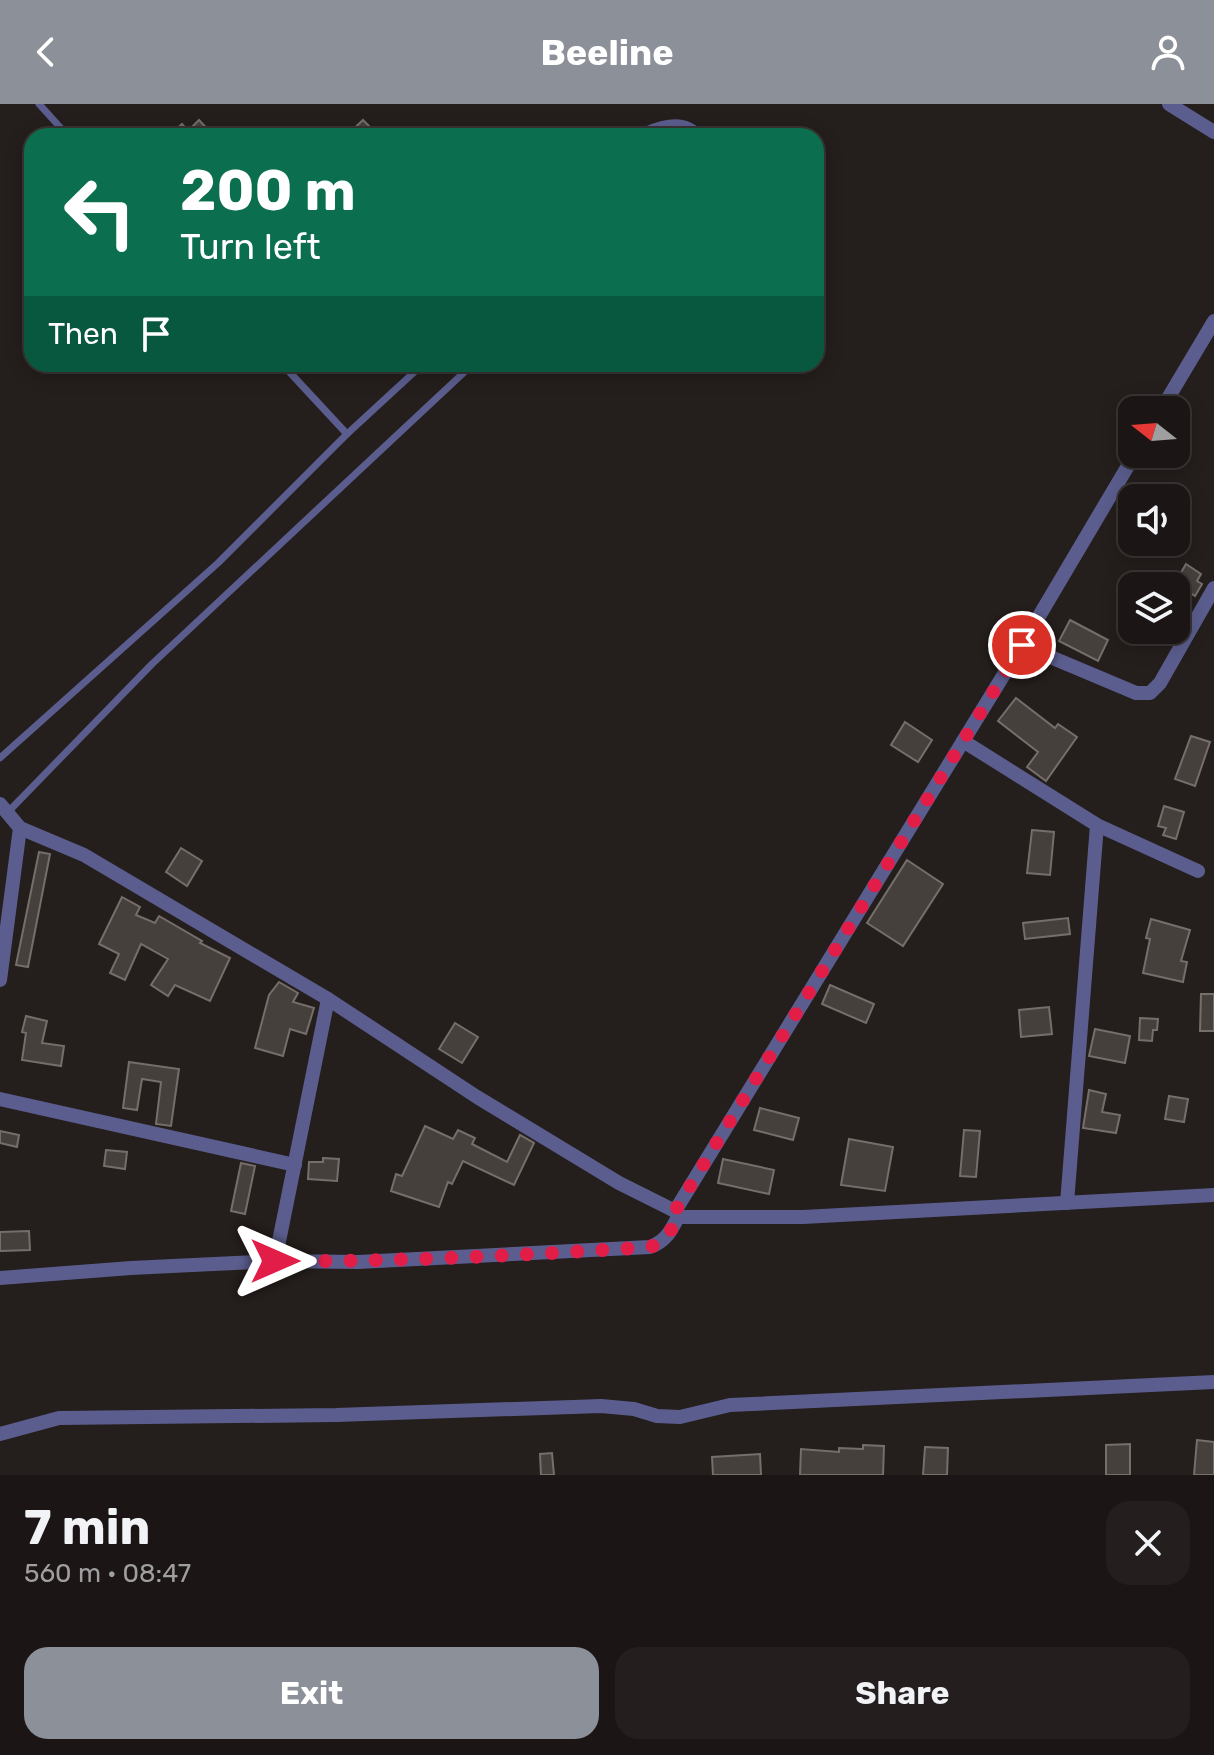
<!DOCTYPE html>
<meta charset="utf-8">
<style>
:root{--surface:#1b1615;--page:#241f1e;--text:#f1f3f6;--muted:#a09fa0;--line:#393534;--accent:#8c9099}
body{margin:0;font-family:Rubik,sans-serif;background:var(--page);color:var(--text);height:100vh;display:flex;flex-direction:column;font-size:30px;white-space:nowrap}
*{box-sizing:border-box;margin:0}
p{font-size:26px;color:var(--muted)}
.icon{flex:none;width:44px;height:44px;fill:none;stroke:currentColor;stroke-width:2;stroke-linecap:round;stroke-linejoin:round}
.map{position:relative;height:1371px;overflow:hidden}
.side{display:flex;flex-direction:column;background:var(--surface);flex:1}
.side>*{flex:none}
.hud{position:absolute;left:24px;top:24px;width:800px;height:244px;border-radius:24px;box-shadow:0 4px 20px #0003,0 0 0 2px var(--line);background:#0b6e4f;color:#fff;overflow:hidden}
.needle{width:52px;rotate:287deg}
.tools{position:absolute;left:1118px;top:292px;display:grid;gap:16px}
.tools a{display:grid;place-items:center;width:72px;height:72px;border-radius:16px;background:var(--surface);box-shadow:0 4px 20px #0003,0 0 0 2px var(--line);font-size:40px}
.pin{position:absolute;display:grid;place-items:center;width:68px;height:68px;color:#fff;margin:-34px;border:4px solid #fff;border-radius:50%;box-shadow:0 2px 8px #0007}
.me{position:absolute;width:88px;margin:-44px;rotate:90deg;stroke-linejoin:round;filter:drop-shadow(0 0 6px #0008)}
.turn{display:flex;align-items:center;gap:28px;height:168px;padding:0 24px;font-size:36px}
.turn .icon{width:104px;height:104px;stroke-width:2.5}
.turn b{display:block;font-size:56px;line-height:68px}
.then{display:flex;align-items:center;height:76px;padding:0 24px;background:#0003;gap:16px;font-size:30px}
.round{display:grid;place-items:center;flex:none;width:84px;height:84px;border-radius:24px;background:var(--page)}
.head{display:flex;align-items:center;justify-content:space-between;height:136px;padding:0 24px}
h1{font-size:48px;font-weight:700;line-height:60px}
.action{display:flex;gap:16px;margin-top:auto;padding:16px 24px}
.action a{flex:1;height:92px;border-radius:24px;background:var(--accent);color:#fff;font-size:32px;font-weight:700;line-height:92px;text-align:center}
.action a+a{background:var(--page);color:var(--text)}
header{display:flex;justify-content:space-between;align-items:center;height:104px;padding:0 24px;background:var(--accent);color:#fff;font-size:36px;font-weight:700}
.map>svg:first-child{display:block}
</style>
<header><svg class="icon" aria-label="back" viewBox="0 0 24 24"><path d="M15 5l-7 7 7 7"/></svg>Beeline<svg class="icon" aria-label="person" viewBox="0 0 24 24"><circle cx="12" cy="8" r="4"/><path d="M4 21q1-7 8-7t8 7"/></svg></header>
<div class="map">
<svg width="1214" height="1371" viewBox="0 0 1214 1371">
<rect width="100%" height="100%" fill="#241e1c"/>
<g fill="#46403d" stroke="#756e6b" stroke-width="2">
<path d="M199,16L214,32H169L182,20L188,27Z"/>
<path d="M363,16L379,32H346Z"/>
<path d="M1186,460L1201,470L1197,477L1202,480L1195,492L1175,479Z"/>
<path d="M1070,516L1108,536L1098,557L1059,537Z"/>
<path d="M1016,594L1055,624L1058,620L1077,633L1046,677L1027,663L1038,648L998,617Z"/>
<path d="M905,618L932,636L918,658L891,641Z"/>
<path d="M1191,632L1210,638L1195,682L1175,675Z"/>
<path d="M1164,702L1184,708L1176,735L1163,731L1166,724L1158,722Z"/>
<path d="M1032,726L1054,728L1050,771L1027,769Z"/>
<path d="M181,744L202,757L187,782L166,768Z"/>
<path d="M39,748L50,750L28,863L16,861Z"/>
<path d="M907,756L943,780L903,842L867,819Z"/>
<path d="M122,793L140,803L136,811L155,819L159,812L202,837L200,839L230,854L210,897L175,881L168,892L151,881L168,855L141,840L125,876L110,869L119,850L99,840Z"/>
<path d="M1068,814L1070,830L1025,835L1023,819Z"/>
<path d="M1151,815L1190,826L1181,857L1187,858L1183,878L1143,869L1150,835L1146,834Z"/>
<path d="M279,878L298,889L293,898L314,904L306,930L290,925L283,952L255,944L269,891Z"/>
<path d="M830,881L874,900L866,919L822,900Z"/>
<path d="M1201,890H1214V927H1200Z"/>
<path d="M1049,903L1052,930L1021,933L1019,906Z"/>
<path d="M26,912L47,917L42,939L64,942L61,962L22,956L26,929L22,928Z"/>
<path d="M1140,914L1158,915L1157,926H1153L1152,937L1139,936Z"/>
<path d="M455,919L478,933L462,959L439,945Z"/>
<path d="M1095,925L1130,932L1125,959L1089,952Z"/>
<path d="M129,958L179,965L171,1022L156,1020L161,978L142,975L137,1006L123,1004Z"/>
<path d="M1089,986L1106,990L1102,1008L1120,1011L1116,1029L1083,1024Z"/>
<path d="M1169,992L1188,995L1184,1018L1165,1015Z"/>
<path d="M760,1004L799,1014L793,1036L754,1026Z"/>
<path d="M425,1022L453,1035L458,1026L475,1034L472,1040L507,1058L520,1031L534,1039L514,1081L463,1057L452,1080L448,1078L439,1103L391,1087L396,1070L402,1072Z"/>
<path d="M964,1026L980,1027L976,1073L960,1072Z"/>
<path d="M0,1027L19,1031L17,1043L0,1039Z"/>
<path d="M849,1035L893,1043L885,1087L841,1081Z"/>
<path d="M106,1046L127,1048L125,1065L104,1062Z"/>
<path d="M323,1054L339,1055L337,1077L308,1075L309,1058H323Z"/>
<path d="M723,1055L774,1066L769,1090L718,1079Z"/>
<path d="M241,1059L255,1062L245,1110L231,1107Z"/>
<path d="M29,1127L30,1146L0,1147V1128Z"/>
<path d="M1197,1336L1214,1338V1371H1194Z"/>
<path d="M1130,1340V1371H1106V1341Z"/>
<path d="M863,1341L884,1342L883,1371H800L801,1345L839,1348V1344L863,1345Z"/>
<path d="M925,1343L948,1344L947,1371H923Z"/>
<path d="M552,1349L554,1371H541L540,1350Z"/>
<path d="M760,1350L761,1371H713L712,1353Z"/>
</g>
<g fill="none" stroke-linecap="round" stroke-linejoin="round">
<g stroke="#5b5d8e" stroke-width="7">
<path d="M39,0L68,32"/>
<path d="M634,32C654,21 685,9 701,32"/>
<path d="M282,260L347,330"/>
<path d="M0,654L218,459L347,330L423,260"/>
<path d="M8,708L152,560L473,260"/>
</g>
<g stroke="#5b5d8e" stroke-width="14">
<path d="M1169,0L1214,28"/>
<path d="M1161,306L1214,217"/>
<path d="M1022,541L1136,589H1150L1160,579L1214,484"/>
<path d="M963,637L1097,721L1198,767"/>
<path d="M0,700L20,724L0,876"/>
<path d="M0,995L295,1061"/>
<path d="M1067,1099L1097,721"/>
<path d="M675,1107L1022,541L1135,350"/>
<path d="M678,1113H803L1214,1091"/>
<path d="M275,1157L328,895"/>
<path d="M0,1174L131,1164L275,1157L358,1158L650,1143C666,1137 671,1127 678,1113L675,1107L619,1079L477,993L328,895L84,751L20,724"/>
<path d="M0,1330L59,1314L336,1311L601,1302L634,1305L657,1312L680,1313L730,1301L1214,1278"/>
</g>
</g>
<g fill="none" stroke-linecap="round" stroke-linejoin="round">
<path stroke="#e11d48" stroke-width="14" stroke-dasharray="0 25.2" d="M275,1157C400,1158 525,1151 650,1143C666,1137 671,1127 678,1113L675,1107L1022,541"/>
</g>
</svg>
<div class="tools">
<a><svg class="needle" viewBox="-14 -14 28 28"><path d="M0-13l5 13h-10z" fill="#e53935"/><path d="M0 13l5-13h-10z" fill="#a09fa0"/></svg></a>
<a><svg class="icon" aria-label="sound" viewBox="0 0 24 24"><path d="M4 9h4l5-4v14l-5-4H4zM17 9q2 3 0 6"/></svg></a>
<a><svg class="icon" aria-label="layers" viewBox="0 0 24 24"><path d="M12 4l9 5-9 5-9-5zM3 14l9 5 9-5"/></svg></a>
</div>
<div class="pin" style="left:1022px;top:541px;background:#d93025"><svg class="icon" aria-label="arrive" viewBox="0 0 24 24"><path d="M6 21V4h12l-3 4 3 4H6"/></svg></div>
<svg class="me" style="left:275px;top:1157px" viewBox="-20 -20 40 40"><path d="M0-17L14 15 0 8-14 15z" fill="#e11d48" stroke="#fff" stroke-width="4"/></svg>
<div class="hud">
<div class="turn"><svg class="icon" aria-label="left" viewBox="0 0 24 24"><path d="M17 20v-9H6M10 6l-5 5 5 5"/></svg><div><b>200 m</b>Turn left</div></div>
<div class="then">Then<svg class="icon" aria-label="arrive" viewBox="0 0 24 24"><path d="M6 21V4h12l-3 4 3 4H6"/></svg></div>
</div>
</div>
<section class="side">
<div class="head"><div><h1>7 min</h1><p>560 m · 08:47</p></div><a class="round"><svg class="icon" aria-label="close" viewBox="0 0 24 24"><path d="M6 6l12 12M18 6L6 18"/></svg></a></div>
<div class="action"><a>Exit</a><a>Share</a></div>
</section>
